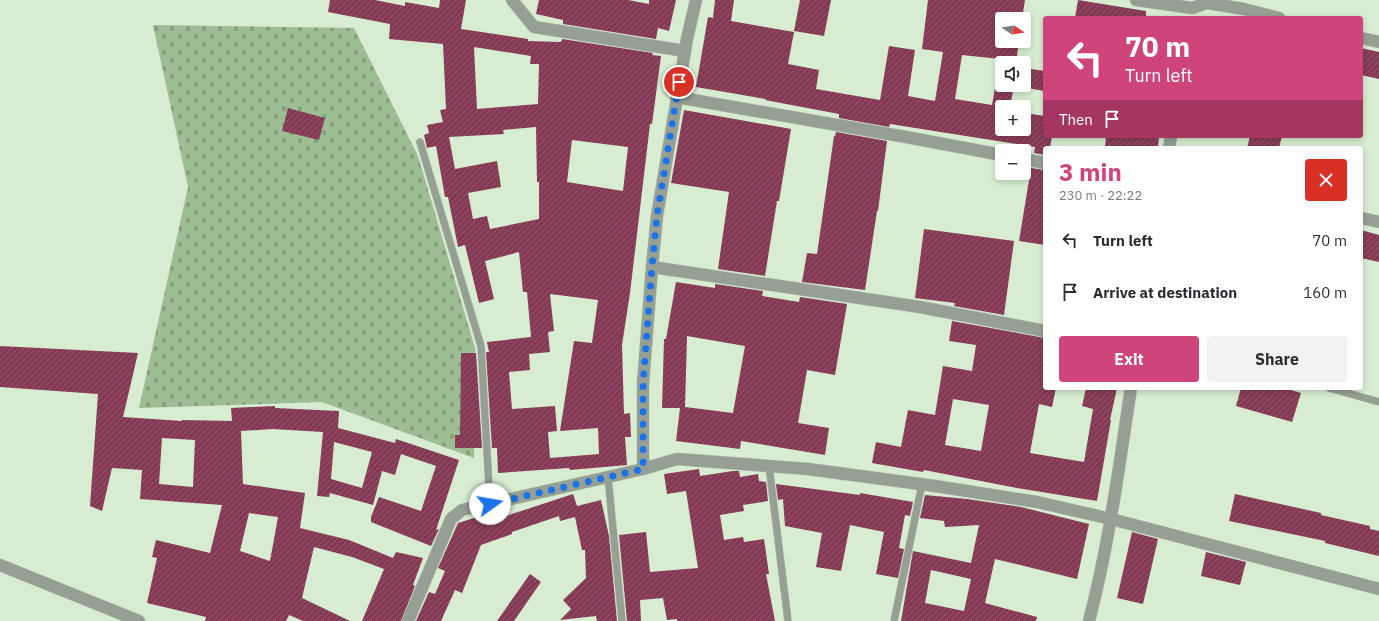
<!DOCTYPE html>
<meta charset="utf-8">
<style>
:root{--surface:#fff;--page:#f2f2f3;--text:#2b2b33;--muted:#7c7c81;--accent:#cf447a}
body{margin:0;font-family:"IBM Plex Sans",sans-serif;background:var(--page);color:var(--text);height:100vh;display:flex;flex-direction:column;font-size:15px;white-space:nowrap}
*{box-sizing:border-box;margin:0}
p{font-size:13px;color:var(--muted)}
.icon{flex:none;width:22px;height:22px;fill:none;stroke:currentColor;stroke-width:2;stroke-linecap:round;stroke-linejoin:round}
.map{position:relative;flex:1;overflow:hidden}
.drawer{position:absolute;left:1043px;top:146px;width:320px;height:244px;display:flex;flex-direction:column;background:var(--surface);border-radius:4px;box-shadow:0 2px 6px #0003}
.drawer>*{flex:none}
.top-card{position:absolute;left:1043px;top:16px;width:320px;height:122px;border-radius:4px;box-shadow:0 2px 6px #0003;background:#cf447a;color:#fff;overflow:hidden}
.needle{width:26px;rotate:102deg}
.tools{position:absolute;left:995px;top:12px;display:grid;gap:8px}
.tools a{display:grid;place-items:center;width:36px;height:36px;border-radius:4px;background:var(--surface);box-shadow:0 2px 6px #0003;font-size:20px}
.pin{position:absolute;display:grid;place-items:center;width:34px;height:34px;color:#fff;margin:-17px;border:2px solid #fff;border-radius:50%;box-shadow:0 1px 4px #0007}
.me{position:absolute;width:44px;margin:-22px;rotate:77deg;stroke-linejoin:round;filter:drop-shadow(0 0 3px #0008)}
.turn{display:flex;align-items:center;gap:14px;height:84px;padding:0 16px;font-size:18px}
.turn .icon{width:52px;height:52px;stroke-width:2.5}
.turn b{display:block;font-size:28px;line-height:34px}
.then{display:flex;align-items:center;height:38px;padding:0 16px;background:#0003;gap:8px;font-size:15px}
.round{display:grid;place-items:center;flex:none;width:42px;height:42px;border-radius:4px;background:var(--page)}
.headline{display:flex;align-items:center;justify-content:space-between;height:68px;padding:0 16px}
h1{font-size:24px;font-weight:800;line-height:30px;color:var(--accent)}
.cta{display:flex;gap:8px;margin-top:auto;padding:8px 16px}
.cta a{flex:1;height:46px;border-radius:4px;background:var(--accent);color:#fff;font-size:16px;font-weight:800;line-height:46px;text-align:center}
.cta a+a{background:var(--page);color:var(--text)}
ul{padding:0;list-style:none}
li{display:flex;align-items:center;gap:12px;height:52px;padding:0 16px}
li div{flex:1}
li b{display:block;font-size:15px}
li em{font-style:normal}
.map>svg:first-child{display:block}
</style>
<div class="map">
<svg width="1379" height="621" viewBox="0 0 1379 621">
<defs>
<pattern id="cemetery-stones" width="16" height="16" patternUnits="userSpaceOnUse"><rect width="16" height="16" fill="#9dbd94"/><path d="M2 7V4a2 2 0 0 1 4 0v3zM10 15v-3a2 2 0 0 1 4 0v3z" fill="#86a17e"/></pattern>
<pattern id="building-hatch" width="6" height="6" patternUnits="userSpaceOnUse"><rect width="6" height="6" fill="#863954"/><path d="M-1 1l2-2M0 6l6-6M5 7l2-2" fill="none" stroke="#92596c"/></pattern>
</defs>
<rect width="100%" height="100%" fill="#d7ecd1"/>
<path fill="url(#cemetery-stones)" d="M153,25L354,28L418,156L475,348L474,458L322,402L139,408L188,187Z"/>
<g fill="url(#building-hatch)" fill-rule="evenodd">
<path d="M330,0H375L405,6V2L439,8L440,0H466L461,29L528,39V41L561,42L562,39L653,53L652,55L661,56L652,124H650L630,293L622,345L624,414L630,413L631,437H625L627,465L570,470L569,468L498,473L497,448H492L486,352H489L487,342L531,337L527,292H523L519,252L485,261L494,299L479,303L465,245L458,247L448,197H445L436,146L427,148L424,135L429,133L427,125L443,122L440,110L446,109L443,44L389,39L390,24L328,12ZM474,47L531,56L530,64H539L538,104L477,109ZM536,127L537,182H539V219L490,229L487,216L473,219L468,193L501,187L497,161L455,169L449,137L504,134L503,130ZM572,140L628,147L623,191L567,182ZM550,294L598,300L592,343L574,341L560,431L598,428L599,454L550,458L548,432L557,431L555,406L512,409L509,372L530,370L529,354L550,352L548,332L554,331Z"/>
<path d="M539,0H628L649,4V0H676L669,31L658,28L656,39L563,24V20L536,14Z"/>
<path d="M715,0H734L731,21L794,32L788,64L819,70L816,89L880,100L889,46L915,50L908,96L935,101L943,52L922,49L928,0H1025L1022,19H1002V41H1019L1016,63H1002V85H1024V68L1045,71V91L1014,86L1010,107H1002V129H1024V113L1045,116V136H1052L1050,148H1045V155L1034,153L1035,147L890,124L889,127L839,118V114L765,100L766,99L696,87L708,17L713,18ZM962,55L1000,59L992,105L955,99Z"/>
<path d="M800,0H831L824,36L794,31Z"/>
<path d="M1078,0L1146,11V18H1075Z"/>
<path d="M1361,48L1379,52V79L1361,75Z"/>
<path d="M288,108L325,118L319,140L282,131Z"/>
<path d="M684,110L791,129L779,201H777L765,276L718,269L729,192L671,183Z"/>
<path d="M836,132L887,141L878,211H877L865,290L802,282L807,253L817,254L834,136H835Z"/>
<path d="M1106,136H1159L1158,148H1105Z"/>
<path d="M1250,136H1282L1279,148H1247Z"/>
<path d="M1031,168L1045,170V245L1019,241Z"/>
<path d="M924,229L1014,241L1004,315L954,306L955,303L915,298Z"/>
<path d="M1361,230L1379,235V262L1361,258Z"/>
<path d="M676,282L715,288V284L763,291L762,296L799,302L800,297L847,304L835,375L807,370L798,423L829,428L825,455L741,441L740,449L676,441L680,408H662L664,339H666ZM687,336L745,346L733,413L685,407Z"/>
<path d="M952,321L1045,338V388H1056L1052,407L1039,404L1030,453L1084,462L1093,409L1082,406L1086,388H1117L1110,420H1111L1097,501L1017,488L924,470L923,472L872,463L876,442L901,447L908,410L935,415L943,366L972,371L976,345L949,341ZM953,399L989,405L981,451L945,445Z"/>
<path d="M0,346L138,353L123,417L182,421V420L232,421L231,408L275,406V408L339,411L338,428L395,443L396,439L459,460L436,530L439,529L431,546L371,522V517L379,497L421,511L436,466L401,454L395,475L382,471L373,505L330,493L329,497L317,496L323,432L272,429L241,431L243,484L305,493L300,528L349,540L393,558L396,552L423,558L413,585L415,586L401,621H362L384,569L352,557L314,547L302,598L350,621H303L289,615L286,621H205L206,617L147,603L157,558L152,557L156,540L210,553L222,505L140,499L142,470L112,468L102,511L90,506L98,394L0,387ZM162,438L195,440L193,487L159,484ZM334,442L372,452L362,488L331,479ZM249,513L278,517L270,561L240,551Z"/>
<path d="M461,353H476L482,448H455V435H460Z"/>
<path d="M1241,388H1284L1301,393L1292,422L1236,406Z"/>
<path d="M699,469L700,476L733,471H739L740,477L758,474L759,481L766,482L768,501L743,505L744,511L720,515L724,540L743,537L744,542L764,539L769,574H766L775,621H677V619L667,620L663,598L640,600L641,621H627L619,535L646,532L650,572L698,568L686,491L667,494L664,474Z"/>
<path d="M776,484L860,495V493L913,502L910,516L905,515L899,548L904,549L898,578L876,574L884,532L850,525L841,571L816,567L822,533L785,526L783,499L778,500Z"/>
<path d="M573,494L577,506L601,500L609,536L617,621H597L596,616L560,620L571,609L563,600L586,578L585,550H582L575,517L560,521L559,516L512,532V534L481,545L462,593L455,590L441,621H416L429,592L435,594L445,571L438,568L458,523L503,509L506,516Z"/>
<path d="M1235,494L1321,513V515L1370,526V529L1379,531V556L1325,543V541L1229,521Z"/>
<path d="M925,495L967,499L1021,507L1089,524L1077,579L995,559L985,603L1037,617L1036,621H901L913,551L971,563L979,525L945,527L944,521L920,518ZM931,570L971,579L964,611L925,603Z"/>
<path d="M1132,532L1158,539L1143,604L1117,598Z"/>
<path d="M1206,552L1246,562L1240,585L1201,576Z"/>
<path d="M530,574L541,582L514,621H497Z"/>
</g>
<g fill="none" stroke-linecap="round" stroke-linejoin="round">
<g stroke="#b6c9b1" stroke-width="8">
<g id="lane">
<path d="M420,142L481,346L490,504"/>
<path d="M1329,388L1379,402"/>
<path d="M769,466L788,621"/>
<path d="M608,477L622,621"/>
<path d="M894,621L922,484"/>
</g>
</g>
<g stroke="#b6c9b1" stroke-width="13">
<g id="street">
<path d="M512,0L534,27L685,51"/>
<path d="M1136,0L1192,8L1207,3L1244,9L1279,18"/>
<path d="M1361,38L1379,42"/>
<path d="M676,97L906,137L1002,155"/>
<path d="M1169,148L1171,136"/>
<path d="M1024,159L1045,163"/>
<path d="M1361,218L1379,222"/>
<path d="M652,267L920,307L1045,331"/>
<path d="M643,469V384L652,267L657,216L687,39L696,0"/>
<path d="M0,565L139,621"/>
<path d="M408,621L451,519L462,510L643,469L677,459L808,469L935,486L1037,502L1111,519L1379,589"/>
<path d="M1089,621C1109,545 1119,466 1131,388"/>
</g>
</g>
<use href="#lane" stroke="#969f93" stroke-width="7"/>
<use href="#street" stroke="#969f93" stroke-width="12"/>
</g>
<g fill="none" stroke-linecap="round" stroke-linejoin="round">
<path stroke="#1a73e8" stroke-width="7" stroke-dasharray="0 12.6" d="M490,504L643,469V384L652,266L657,216L679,82"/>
</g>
</svg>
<div class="tools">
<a><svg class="needle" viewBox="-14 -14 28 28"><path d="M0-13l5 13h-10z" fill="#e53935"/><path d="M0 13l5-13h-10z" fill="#7c7c81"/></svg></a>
<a><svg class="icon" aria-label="sound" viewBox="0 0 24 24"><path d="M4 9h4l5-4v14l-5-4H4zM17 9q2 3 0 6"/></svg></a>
<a>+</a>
<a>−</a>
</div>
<div class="pin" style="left:679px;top:82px;background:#d93025"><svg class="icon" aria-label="arrive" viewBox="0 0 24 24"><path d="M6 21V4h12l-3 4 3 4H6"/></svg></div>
<svg class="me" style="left:490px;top:504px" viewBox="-20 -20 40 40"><circle r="19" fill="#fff"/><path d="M0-13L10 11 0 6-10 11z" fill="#1a73e8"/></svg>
<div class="top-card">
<div class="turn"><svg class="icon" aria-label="left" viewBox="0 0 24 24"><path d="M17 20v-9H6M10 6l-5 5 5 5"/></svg><div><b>70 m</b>Turn left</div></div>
<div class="then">Then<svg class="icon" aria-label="arrive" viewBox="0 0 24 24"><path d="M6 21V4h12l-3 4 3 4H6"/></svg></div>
</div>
<section class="drawer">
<div class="headline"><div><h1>3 min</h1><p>230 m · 22:22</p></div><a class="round" style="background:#d93025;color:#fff"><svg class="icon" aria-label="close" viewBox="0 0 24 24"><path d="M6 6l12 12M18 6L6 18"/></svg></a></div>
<ul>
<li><svg class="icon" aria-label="left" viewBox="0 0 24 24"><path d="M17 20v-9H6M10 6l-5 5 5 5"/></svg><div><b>Turn left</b></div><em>70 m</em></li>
<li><svg class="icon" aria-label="arrive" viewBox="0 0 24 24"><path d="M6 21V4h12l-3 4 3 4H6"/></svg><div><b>Arrive at destination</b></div><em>160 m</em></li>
</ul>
<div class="cta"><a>Exit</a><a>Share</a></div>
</section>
</div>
